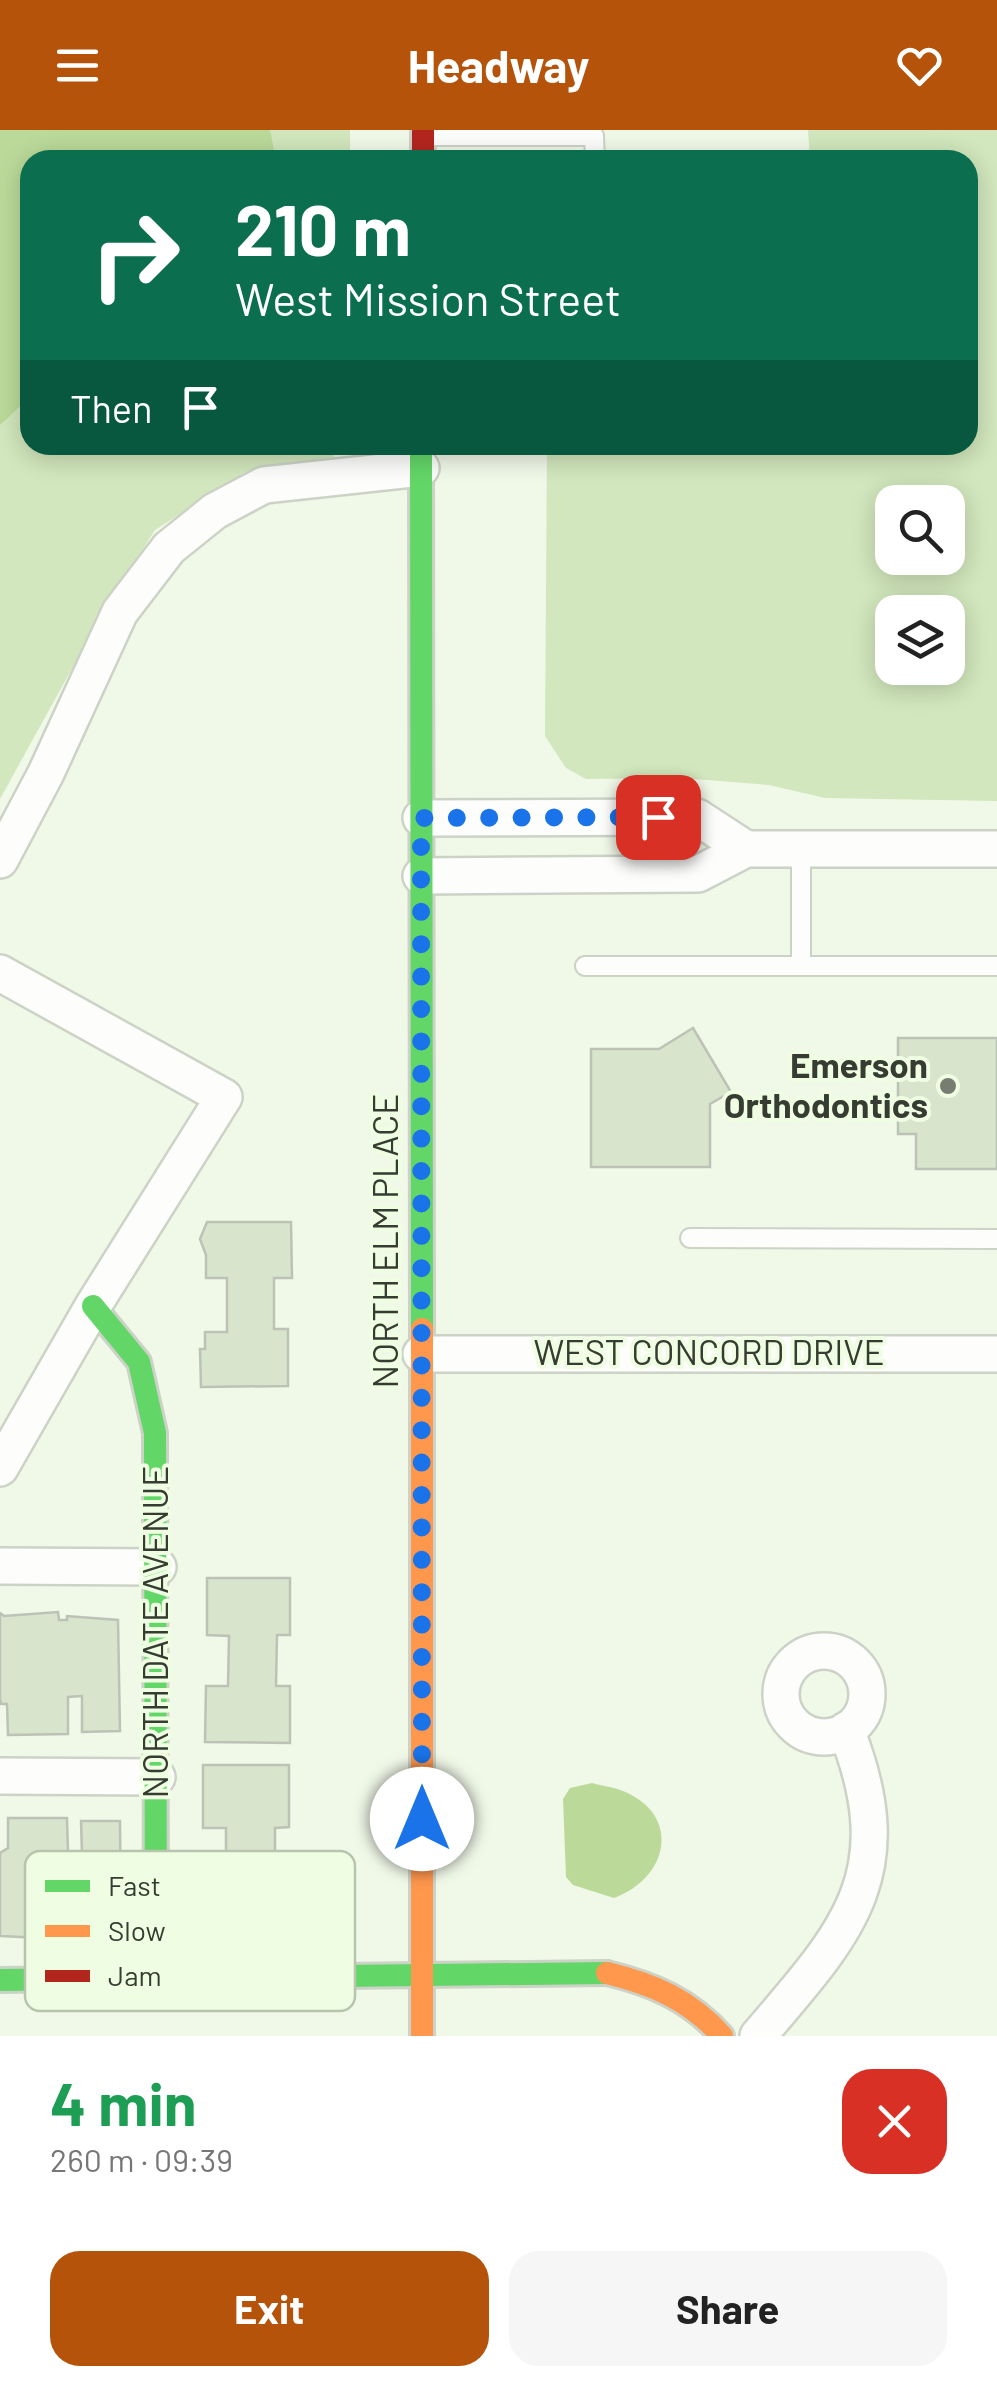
<!DOCTYPE html>
<meta charset="utf-8">
<style>
:root{--surface:#fff;--page:#f6f6f6;--text:#222;--muted:#767676;--accent:#b45309}
body{margin:0;font-family:Barlow,sans-serif;background:var(--page);color:var(--text);height:100vh;display:flex;flex-direction:column;font-size:38px;white-space:nowrap}
*{box-sizing:border-box;margin:0}
p{font-size:32px;color:var(--muted)}
.icon{flex:none;width:55px;height:55px;fill:none;stroke:currentColor;stroke-width:2;stroke-linecap:round;stroke-linejoin:round}
.map{position:relative;height:1906px;overflow:hidden}
.sheet{display:flex;flex-direction:column;background:var(--surface);flex:1}
.sheet>*{flex:none}
.top-card{position:absolute;left:20px;top:20px;width:958px;height:305px;border-radius:30px;box-shadow:0 5px 25px #0003;background:#0b6e4f;color:#fff;overflow:hidden}
.tools{position:absolute;left:875px;top:355px;display:grid;gap:20px}
.tools a{display:grid;place-items:center;width:90px;height:90px;border-radius:20px;background:var(--surface);box-shadow:0 5px 25px #0003;font-size:50px}
.pin{position:absolute;display:grid;place-items:center;width:85px;height:85px;color:#fff;margin:-42px;border-radius:20px;box-shadow:0 5px 15px #0006}
.me{position:absolute;width:110px;margin:-55px;rotate:0deg;stroke-linejoin:round;filter:drop-shadow(0 0 8px #0008)}
.turn{display:flex;align-items:center;gap:35px;height:210px;padding:0 50px;font-size:45px}
.turn .icon{width:130px;height:130px;stroke-width:2.5}
.turn b{display:block;font-size:70px;line-height:85px}
.then{display:flex;align-items:center;height:95px;padding:0 50px;background:#0003;gap:20px;font-size:38px}
.round{display:grid;place-items:center;flex:none;width:105px;height:105px;border-radius:30px;background:var(--page)}
.summary{display:flex;align-items:center;justify-content:space-between;height:170px;padding:0 50px}
h1{font-size:60px;font-weight:700;line-height:75px;color:#1e9e55}
.button{display:flex;gap:20px;margin-top:auto;padding:20px 50px}
.button a{flex:1;height:115px;border-radius:30px;background:var(--accent);color:#fff;font-size:40px;font-weight:700;line-height:115px;text-align:center}
.button a+a{background:var(--page);color:var(--text)}
header{display:flex;justify-content:space-between;align-items:center;height:130px;padding:0 50px;background:var(--accent);color:#fff;font-size:45px;font-weight:700}
.map>svg:first-child{display:block}
</style>
<header><svg class="icon" aria-label="menu" viewBox="0 0 24 24"><path d="M4 6h16M4 12h16M4 18h16"/></svg>Headway<svg class="icon" aria-label="heart" viewBox="0 0 24 24"><path d="M12 20l-8-8c-3-5 5-10 8-4 3-6 11-1 8 4z"/></svg></header>
<div class="map">
<svg width="997" height="1906" viewBox="0 0 997 1906">
<rect width="100%" height="100%" fill="#f0f8e8"/>
<g fill="#d2e7bd" fill-rule="evenodd">
<path d="M0,0H350V30H30V315H334V327L245,342L155,400L107,475L0,669Z"/>
<path d="M808,0H997V671L825,668L769,655L681,648L586,649L566,638L545,606L547,315H968V30H810ZM892,372H948V428H892ZM892,482H948V538H892Z"/>
</g>
<g fill="#bbda9a">
<path d="M0,0H270L276,30H30V267L0,295Z"/>
<path d="M592,1653C602,1656 614,1657 623,1661C682,1685 669,1748 614,1768L573,1755L566,1747L563,1669L570,1658Z"/>
</g>
<g fill="#d8e4cc" stroke="#bcc2b6" stroke-width="2.5">
<path d="M693,898L731,962L710,974V1037H591V919H659Z"/>
<path d="M898,908H997V1039H916V1004H898Z"/>
<path d="M207,1092H291L292,1148H274V1199H288V1256L201,1257L200,1219H205V1202H227V1148H206V1125L200,1109Z"/>
<path d="M207,1448H290V1505H277L276,1556H290V1613L205,1612L206,1556H228L229,1506L207,1505Z"/>
<path d="M58,1482L59,1490H67V1486L118,1490L120,1601L82,1602V1566L68,1567V1604L8,1605L7,1574H1L0,1569V1483L4,1486Z"/>
<path d="M203,1635H289V1697L275,1698V1747H290V1805H205V1749H226V1698H203Z"/>
<path d="M8,1688H67L68,1723H82L81,1691H120L121,1802L67,1805V1801H60V1809L0,1806V1723L8,1718Z"/>
</g>
<g fill="none" stroke-linecap="round" stroke-linejoin="round">
<g stroke="#ccd3c6" stroke-width="22">
<g id="lane">
<path d="M428,6H594L595,30"/>
<path d="M801,720V836"/>
<path d="M585,836H997"/>
<path d="M690,1108L997,1109"/>
</g>
</g>
<g stroke="#ccd3c6" stroke-width="40">
<g id="street">
<path d="M421,688L697,687L746,719"/>
<path d="M0,730L46,643L120,482L169,418L215,381L264,355L421,338"/>
<path d="M421,746L698,744L746,719H997"/>
<path d="M0,843L224,967L93,1176L0,1338"/>
<path d="M421,1224H997"/>
<path d="M0,1436L158,1437"/>
<circle cx="824" cy="1564" r="43"/>
<path d="M0,1646L157,1647"/>
<path d="M758,1906C848,1801 903,1744 846,1600"/>
</g>
</g>
<g stroke="#ccd3c6" stroke-width="28">
<g id="fast">
<path d="M421,315L422,1199"/>
<path d="M93,1176L139,1232L155,1303L156,1849"/>
<path d="M0,1850L607,1843"/>
</g>
</g>
<g stroke="#ccd3c6" stroke-width="28">
<g id="slow">
<path d="M422,1199V1906"/>
<path d="M607,1843C653,1854 690,1870 722,1906"/>
</g>
</g>
<g stroke="#ccd3c6" stroke-width="28">
<path id="jam" d="M423,0V30"/>
</g>
<use href="#lane" stroke="#fdfefc" stroke-width="18"/>
<use href="#street" stroke="#fdfefc" stroke-width="35"/>
<use href="#fast" stroke="#63d668" stroke-width="22"/>
<use href="#slow" stroke="#ff974d" stroke-width="22"/>
<use href="#jam" stroke="#b3261e" stroke-width="22"/>
</g>
<g fill="none" stroke-linecap="round" stroke-linejoin="round">
<path stroke="#1a73e8" stroke-width="18" stroke-dasharray="0 32.4" d="M422,1689L421,688L658,687"/>
</g>
<circle fill="#777e71" stroke="#effee2" stroke-width="4" cx="948" cy="956" r="10"/>
<g text-anchor="middle" stroke-width="8" stroke-linejoin="round" paint-order="stroke">
<g font-size="35" font-weight="bold" fill="#363c31" stroke="#effee2" text-anchor="end">
<text x="928" y="948">Emerson<tspan x="928" dy="40">Orthodontics</tspan></text>
</g>
<g font-size="35" fill="#363c31" stroke="#effee2">
<text transform="translate(386 1111) rotate(-90)" y="12">NORTH ELM PLACE</text>
<text x="709" y="1235">WEST CONCORD DRIVE</text>
<text transform="translate(156 1502) rotate(-90)" y="12">NORTH DATE AVENUE</text>
</g>
</g>
<rect x="25" y="1721" width="330" height="160" rx="15" fill="#effee2" stroke="#b8c4ad" stroke-width="2.5"/>
<rect x="45" y="1750" width="45" height="12" fill="#63d668"/>
<rect x="45" y="1795" width="45" height="12" fill="#ff974d"/>
<rect x="45" y="1840" width="45" height="12" fill="#b3261e"/>
<g font-size="28" fill="#363c31">
<text x="108" y="1766">Fast</text>
<text x="108" y="1811">Slow</text>
<text x="108" y="1856">Jam</text>
</g>
</svg>
<div class="tools">
<a><svg class="icon" aria-label="search" viewBox="0 0 24 24"><circle cx="10" cy="10" r="6"/><path d="M15 15l6 6"/></svg></a>
<a><svg class="icon" aria-label="layers" viewBox="0 0 24 24"><path d="M12 4l9 5-9 5-9-5zM3 14l9 5 9-5"/></svg></a>
</div>
<div class="pin" style="left:658px;top:687px;background:#d93025"><svg class="icon" aria-label="arrive" viewBox="0 0 24 24"><path d="M6 21V4h12l-3 4 3 4H6"/></svg></div>
<svg class="me" style="left:422px;top:1689px" viewBox="-20 -20 40 40"><circle r="19" fill="#fff"/><path d="M0-13L10 11 0 6-10 11z" fill="#1a73e8"/></svg>
<div class="top-card">
<div class="turn"><svg class="icon" aria-label="right" viewBox="0 0 24 24"><path d="M7 20v-9h11M14 6l5 5-5 5"/></svg><div><b>210 m</b>West Mission Street</div></div>
<div class="then">Then<svg class="icon" aria-label="arrive" viewBox="0 0 24 24"><path d="M6 21V4h12l-3 4 3 4H6"/></svg></div>
</div>
</div>
<section class="sheet">
<div class="summary"><div><h1>4 min</h1><p>260 m · 09:39</p></div><a class="round" style="background:#d93025;color:#fff"><svg class="icon" aria-label="close" viewBox="0 0 24 24"><path d="M6 6l12 12M18 6L6 18"/></svg></a></div>
<div class="button"><a>Exit</a><a>Share</a></div>
</section>
